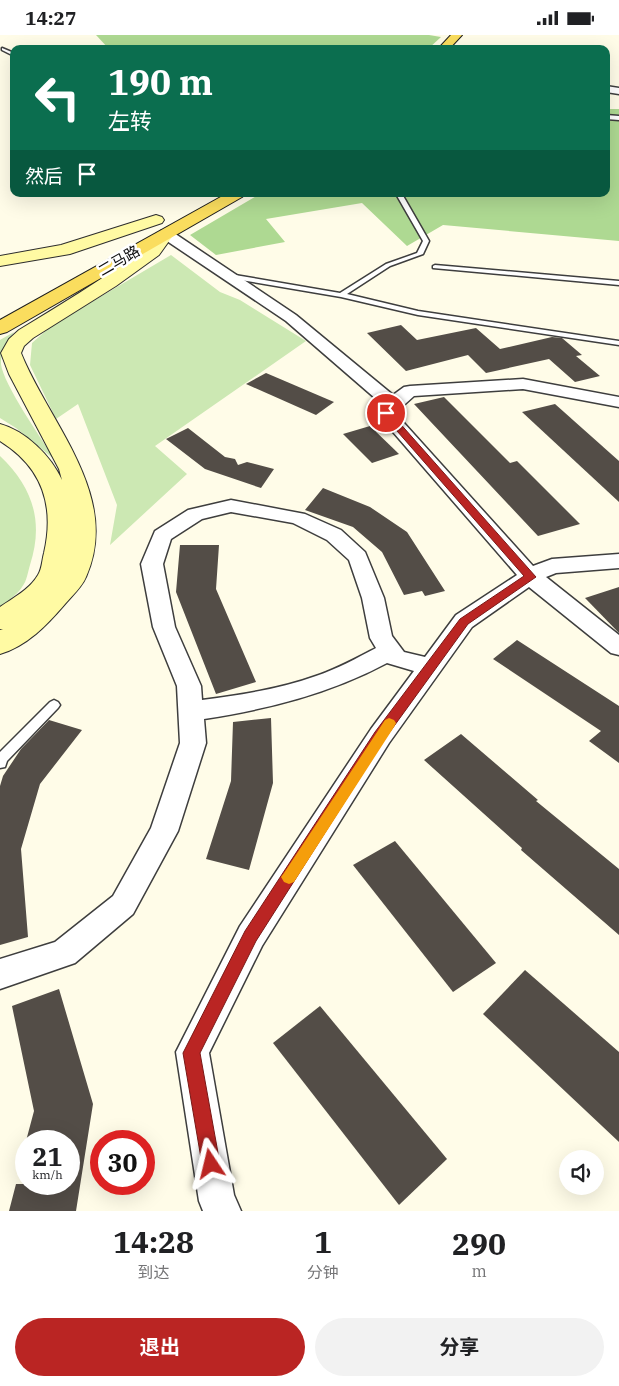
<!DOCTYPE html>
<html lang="zh">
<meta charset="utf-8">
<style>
:root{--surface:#fff;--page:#f2f2f2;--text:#202124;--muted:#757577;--accent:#ba2523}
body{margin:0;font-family:"IBM Plex Serif","Noto Sans SC",serif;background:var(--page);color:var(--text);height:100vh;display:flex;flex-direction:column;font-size:19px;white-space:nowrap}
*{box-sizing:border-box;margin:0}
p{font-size:16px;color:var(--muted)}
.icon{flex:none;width:28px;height:28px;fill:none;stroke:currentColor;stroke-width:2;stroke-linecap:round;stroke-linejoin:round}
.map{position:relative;height:1176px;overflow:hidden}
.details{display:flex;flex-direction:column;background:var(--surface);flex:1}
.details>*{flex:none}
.hud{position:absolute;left:10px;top:10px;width:600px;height:152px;border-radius:10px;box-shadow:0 5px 20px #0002;background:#0b6e4f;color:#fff;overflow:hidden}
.controls{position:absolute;left:559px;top:1115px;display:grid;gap:10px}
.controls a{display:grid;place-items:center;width:45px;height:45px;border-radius:50%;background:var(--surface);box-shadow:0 5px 20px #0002;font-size:25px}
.speed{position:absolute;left:15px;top:1095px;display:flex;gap:10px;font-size:25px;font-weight:700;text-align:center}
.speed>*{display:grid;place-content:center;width:65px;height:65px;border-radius:50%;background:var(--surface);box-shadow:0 5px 20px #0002;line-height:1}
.speed small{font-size:12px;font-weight:400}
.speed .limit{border:8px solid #d22;background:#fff;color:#111}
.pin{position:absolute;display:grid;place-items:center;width:42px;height:42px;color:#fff;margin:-21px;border:2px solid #fff;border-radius:50%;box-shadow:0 1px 5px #0007}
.me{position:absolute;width:55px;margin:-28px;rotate:350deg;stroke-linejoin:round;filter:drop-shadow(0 0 4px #0008)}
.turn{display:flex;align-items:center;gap:18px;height:105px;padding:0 15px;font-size:22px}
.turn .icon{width:65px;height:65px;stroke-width:2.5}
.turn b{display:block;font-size:35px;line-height:42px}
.then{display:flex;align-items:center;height:48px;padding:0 15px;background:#0003;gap:10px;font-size:19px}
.eta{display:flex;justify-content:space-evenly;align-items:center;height:85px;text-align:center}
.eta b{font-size:30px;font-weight:700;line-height:35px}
.cta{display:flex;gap:10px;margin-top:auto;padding:10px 15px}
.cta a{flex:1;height:58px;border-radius:30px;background:var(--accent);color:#fff;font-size:20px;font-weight:700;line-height:58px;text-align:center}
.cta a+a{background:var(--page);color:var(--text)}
.status{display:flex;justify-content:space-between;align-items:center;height:35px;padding:0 25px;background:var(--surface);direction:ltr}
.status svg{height:14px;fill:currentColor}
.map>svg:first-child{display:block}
</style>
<div class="status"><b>14:27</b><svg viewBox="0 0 49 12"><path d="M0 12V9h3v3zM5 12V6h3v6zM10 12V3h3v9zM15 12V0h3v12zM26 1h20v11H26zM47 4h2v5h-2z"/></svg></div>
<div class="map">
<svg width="619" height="1176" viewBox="0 0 619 1176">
<rect width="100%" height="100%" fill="#fffce8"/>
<g fill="#cce8b3">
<path d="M171,220L220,257L240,265L306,306L155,411L187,439L110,510L117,470L78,369L56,384L30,330L32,308L51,291Z"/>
<path d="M14,297C7,306 0,317 1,329C3,349 43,406 55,425L16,393L0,383V305Z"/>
<path d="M0,421C33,452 44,487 30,530C28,536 27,546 22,552C17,560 7,566 0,573Z"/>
</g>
<g fill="#aed992">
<path d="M96,0H429L441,2L428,14H109Z"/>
<path d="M606,74H619V206L443,190L407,211L362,168L266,184L285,207L216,220L190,200L260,159H606Z"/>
</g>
<g fill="#534d47">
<path d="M401,290L417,305L476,293L500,314L552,302L562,303L582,320L576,321L600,341L575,347L549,324L486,338L468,320L406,336L367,298Z"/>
<path d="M266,338L334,367L316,380L246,349Z"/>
<path d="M444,362L510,428L517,426L580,489L538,501L414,369Z"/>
<path d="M555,369L619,426V467L522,377Z"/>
<path d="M370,391L399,419L372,428L343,399Z"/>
<path d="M188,393L225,422L235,424L238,430L247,427L274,434L261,453L205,434L166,404Z"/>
<path d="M323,453L370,472L407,497L445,556L425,561L422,556L404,560L382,517L353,492L305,475Z"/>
<path d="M180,510H219L216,554L256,647L216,659L176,557Z"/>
<path d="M619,552V598L585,563Z"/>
<path d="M517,605L619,671V728L589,706L601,696L493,624Z"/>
<path d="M271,683L273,748L249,835L206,824L231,746L233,687Z"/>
<path d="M49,685L82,695L40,749L21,814L28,902L0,910V751L3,741L21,714Z"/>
<path d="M461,699L538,765L536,766L619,834V900L521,815L522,813L424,725Z"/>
<path d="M395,806L496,928L453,957L353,830Z"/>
<path d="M525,935L619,1017V1107L483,979Z"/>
<path d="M59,954L93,1069L76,1176H9L16,1149H69V1106H26L34,1076L12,971Z"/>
<path d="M320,971L447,1124L399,1170L273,1008Z"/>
</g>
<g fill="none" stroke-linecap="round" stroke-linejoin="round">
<g stroke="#3e3e3e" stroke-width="3">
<g id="service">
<path d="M2,13L14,18V21L2,15Z"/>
<path d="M606,80L619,81V85L606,84Z"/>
<path d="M396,159H402L429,206L423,219L390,231L347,259L418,276L619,306V310L418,280L341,262L229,243L225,241L229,239L340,258L386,229L417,218L423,206Z"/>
<path d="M435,230L619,246V250L433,233V231Z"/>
<path d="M54,665L58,667L60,670L58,673L7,726L5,732L0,733V717L50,667Z"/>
</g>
</g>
<g stroke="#3e3e3e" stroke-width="3">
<g id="minor">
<path d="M606,51L619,53V59L606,57Z"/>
<path d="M166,195L171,196L296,280L393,360L404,352L410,351L523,344L619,362V372L523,354L414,361L395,378L533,531L552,524L619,519V533L556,538L546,542L619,600V620L611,618L529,552L472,592L389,708L262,911L209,1018L234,1160L241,1176H203L199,1166L176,1017L240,891L371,694L414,636L387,628C329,659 268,674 204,684L206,708L178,796L133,879L75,928L0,954V924L55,907L113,861L151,793L180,708L177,651L153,592L141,529L155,496L188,475L231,465L305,479L341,495L365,517L384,563L392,601L404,617L425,622L456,580L517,540L380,382L377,378L383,370L286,286L161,202L159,199L161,196ZM231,477L293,488L327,505L349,525L362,563L370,603L376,613C357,623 337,634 316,641C280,654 240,660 202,665L201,651L175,592L163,529L171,504L202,484Z"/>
</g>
</g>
<g stroke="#2d2d2d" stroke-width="2">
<g id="secondary">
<path d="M156,180L162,182L164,185L162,188L70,219L0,231V221L61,210Z"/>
<path d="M166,194L172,196L174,199L159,220L116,251L33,303L24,311L21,318C49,388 122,461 86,542C82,552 72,561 65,569C47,590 27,611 0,619V595L3,594H0V572C13,563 30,554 38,540C42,534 42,525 44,518C55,470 42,432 0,406V389C26,396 51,421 62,445L59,434L9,339L1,318L9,304L19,295C62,269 104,243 144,215C153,209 155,197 166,194Z"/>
</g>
</g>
<g stroke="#1c1c1c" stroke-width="2">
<g id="primary">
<path d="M451,0H462L449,14H438Z"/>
<path d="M226,159H245L242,162L7,297L0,299V285Z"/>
</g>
</g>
<use href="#service" fill="#fff" fill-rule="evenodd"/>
<use href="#minor" fill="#fff" fill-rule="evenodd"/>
<use href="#secondary" fill="#fffaa3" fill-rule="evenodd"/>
<use href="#primary" fill="#fadd5e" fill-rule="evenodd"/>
</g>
<path fill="#ba2523" stroke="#791817" d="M386,375L389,376L536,542L468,589L384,705L256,906L200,1018L220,1129L217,1135L211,1138L205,1135L202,1129L183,1018L245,896L375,697L460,584L524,541L383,380V376Z"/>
<path fill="#f59e0b" d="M389,683L394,685L396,688L394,692L294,847L289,849L284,847L281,842L284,838L385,685Z"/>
<g text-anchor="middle" stroke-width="5" stroke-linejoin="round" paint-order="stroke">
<g font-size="15" fill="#0b0b0b" stroke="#fff">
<text transform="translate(119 226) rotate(-30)" y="5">二马路</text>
</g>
</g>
</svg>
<div class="controls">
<a><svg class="icon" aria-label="sound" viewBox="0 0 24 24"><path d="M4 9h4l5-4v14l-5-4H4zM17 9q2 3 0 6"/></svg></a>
</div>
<div class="speed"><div>21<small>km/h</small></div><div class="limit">30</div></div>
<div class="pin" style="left:386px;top:378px;background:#d93025"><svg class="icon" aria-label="arrive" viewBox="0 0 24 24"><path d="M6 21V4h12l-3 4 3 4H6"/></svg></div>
<svg class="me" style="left:211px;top:1129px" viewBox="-20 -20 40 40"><path d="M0-17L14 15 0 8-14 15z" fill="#ba2523" stroke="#fff" stroke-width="4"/></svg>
<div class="hud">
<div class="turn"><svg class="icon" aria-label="left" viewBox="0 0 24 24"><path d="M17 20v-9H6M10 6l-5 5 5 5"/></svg><div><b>190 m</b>左转</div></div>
<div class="then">然后<svg class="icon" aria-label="arrive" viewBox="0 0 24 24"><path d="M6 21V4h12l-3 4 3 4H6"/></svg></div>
</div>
</div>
<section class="details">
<div class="eta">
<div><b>14:28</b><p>到达</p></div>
<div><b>1</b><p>分钟</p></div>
<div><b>290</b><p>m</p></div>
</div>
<div class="cta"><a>退出</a><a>分享</a></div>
</section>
